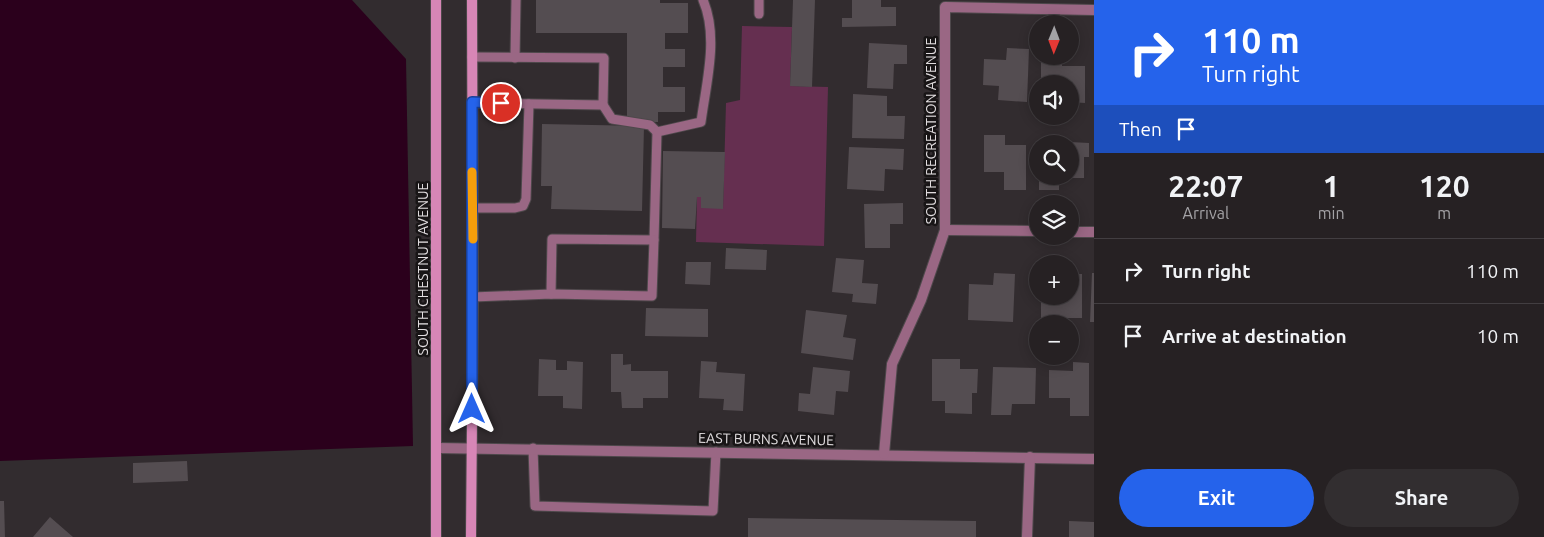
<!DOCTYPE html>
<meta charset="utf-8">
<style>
:root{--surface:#262123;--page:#322e30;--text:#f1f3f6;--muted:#a4a3a6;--line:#423e41;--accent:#2563eb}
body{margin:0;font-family:Ubuntu,sans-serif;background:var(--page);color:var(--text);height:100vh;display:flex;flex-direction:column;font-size:19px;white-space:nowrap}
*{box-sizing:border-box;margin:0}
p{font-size:16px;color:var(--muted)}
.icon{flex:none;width:28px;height:28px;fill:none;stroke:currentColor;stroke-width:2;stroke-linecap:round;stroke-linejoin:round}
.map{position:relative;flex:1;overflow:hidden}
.details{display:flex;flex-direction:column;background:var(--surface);width:450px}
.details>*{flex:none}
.banner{background:#2563eb;color:#fff;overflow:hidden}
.needle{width:32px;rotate:181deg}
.fabs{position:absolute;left:1029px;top:15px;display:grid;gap:10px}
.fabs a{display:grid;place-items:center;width:50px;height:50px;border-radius:50%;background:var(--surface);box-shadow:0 2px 12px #0003,0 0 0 1px var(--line);font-size:25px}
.pin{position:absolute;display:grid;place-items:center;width:42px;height:42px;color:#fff;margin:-21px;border:2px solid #fff;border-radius:50%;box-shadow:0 1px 5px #0007}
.me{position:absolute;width:55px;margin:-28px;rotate:0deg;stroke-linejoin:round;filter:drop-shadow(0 0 4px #0008)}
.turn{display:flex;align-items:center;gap:18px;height:105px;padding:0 25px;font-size:22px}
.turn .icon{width:65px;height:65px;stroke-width:2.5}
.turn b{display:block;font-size:35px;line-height:42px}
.then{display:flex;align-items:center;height:48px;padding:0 25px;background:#0003;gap:10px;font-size:19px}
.eta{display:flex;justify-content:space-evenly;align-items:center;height:85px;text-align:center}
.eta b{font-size:30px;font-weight:600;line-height:35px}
.button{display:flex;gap:10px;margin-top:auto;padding:10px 25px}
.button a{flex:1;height:58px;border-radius:30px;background:var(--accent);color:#fff;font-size:20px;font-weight:600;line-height:58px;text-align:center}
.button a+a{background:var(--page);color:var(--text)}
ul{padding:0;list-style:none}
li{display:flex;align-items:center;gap:15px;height:65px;padding:0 25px;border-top:1px solid var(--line)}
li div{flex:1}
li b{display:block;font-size:19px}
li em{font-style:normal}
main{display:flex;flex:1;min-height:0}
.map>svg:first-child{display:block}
</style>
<main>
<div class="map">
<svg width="1094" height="537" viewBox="0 0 1094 537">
<rect width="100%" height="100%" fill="#322c2f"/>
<path fill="#652f50" d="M742,26L792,27L790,86L828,87L824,246L696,242L697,197H701V208H723L726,103L740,100Z"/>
<path fill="#2b001c" d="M0,0H352L406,59L413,446L0,461Z"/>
<g fill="#544d51">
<path d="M536,0H660V3H688V33H665V49H685V67H663V87H685V112H658V122H627V33H536Z"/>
<path d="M793,0H815L812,87L790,86Z"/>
<path d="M852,0H881V7H896V26L842,27V18H852Z"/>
<path d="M869,43L907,45V64H894L893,89L867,88Z"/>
<path d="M1007,48L1029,49L1027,102L998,100L999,86L983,85L984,59L1006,60Z"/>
<path d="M1041,56H1062V66H1085V103L1070,102V84H1041Z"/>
<path d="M853,94L887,96V116H905L904,139L852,138Z"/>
<path d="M542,124L644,126L642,211L551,209L552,186H541Z"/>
<path d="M984,135H1005V145H1026V190H1004V172H984Z"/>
<path d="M1070,142L1089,143V157H1084V178H1059V190H1039V176H1070Z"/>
<path d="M849,147L904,149L903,170L885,169L884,191L847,189Z"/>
<path d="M663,151L725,152L723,209L701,208V197H697L695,229L662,228Z"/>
<path d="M903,203V224H890V248H865L864,204Z"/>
<path d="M726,248L767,250L766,270L725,269Z"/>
<path d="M836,258L864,260L862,283L878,284L876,304L852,302L853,294L832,292Z"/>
<path d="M686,262H711L710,285L685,284Z"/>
<path d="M994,273L1015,274L1013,322L968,320L969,284L993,285Z"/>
<path d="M1092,273H1094V322H1090Z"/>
<path d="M1070,274H1082V318H1041V296H1070Z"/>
<path d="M646,308L708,309V337L645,336Z"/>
<path d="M806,310L847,315L843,337L856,339L853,360L801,353Z"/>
<path d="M611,354H623V365L631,364V371H668V398H643V408H622L621,392H611Z"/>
<path d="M539,359L556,360V370H567V361L583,362L582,409L563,408V396H538Z"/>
<path d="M932,359H960V369H978L977,393H972V414L945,413V401H932Z"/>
<path d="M701,361L717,362L716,372L745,374L743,411L723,410L724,399L699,398Z"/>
<path d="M1073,362L1089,363V416H1070V398H1049V370L1073,371Z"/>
<path d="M813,367L850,371L848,392L836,391L834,415L798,411L799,393L810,394Z"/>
<path d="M993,367L1036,368L1035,404H1012L1011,415H991Z"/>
<path d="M187,461L188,481L133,483V463Z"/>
<path d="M0,501H4L5,537H0Z"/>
<path d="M50,517L73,537H33Z"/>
<path d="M748,518L976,521V537H748Z"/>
<path d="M1069,521L1094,522V537H1069Z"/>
</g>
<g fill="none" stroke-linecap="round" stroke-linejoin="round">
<g stroke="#4e484b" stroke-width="11">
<g id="lane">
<path d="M759,14V0"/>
<path d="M515,58L516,0"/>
<path d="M472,103L603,105L604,58L472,57"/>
<path d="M603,105L612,119L650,125L657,132"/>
<path d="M473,208H515L523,206L526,199L529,104"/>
<path d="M551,294L552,239L654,240L657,132L701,122C706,84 719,37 703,0"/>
<path d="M473,297L551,294L652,296L654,240"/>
<path d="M533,448L535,506L713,511L716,452"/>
</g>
</g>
<g stroke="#4e484b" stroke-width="12">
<g id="street">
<path d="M945,230L1038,231"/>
<path d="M1070,232H1094"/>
<path d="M437,448L1094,459"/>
<path d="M884,454L892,364L921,300L945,230V7L1094,10"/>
<path d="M1027,537L1030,457"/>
</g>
</g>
<g stroke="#4e484b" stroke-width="12">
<g id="secondary">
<path d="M436,537V0"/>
<path d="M471,537L473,297L472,0"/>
</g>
</g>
<use href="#lane" stroke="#9a6784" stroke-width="9"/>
<use href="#street" stroke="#9a6784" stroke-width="10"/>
<use href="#secondary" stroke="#d786b6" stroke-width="10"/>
</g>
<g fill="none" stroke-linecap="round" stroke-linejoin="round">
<g stroke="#184099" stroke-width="12">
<path id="route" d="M472,409V102L501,103"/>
</g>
<use href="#route" stroke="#2563eb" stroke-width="9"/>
<path stroke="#f59e0b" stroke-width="9" d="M472,172L473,239"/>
</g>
<g text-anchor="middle" stroke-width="5" stroke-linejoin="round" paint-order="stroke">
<g font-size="14" fill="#e1dddf" stroke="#181516">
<text transform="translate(931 131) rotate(-90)" y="5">SOUTH RECREATION AVENUE</text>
<text transform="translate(423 269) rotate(-90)" y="5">SOUTH CHESTNUT AVENUE</text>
<text transform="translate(766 439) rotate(1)" y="5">EAST BURNS AVENUE</text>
</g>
</g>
</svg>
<div class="fabs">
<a><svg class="needle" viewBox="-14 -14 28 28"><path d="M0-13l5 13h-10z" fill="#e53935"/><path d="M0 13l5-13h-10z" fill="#a4a3a6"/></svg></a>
<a><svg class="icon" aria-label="sound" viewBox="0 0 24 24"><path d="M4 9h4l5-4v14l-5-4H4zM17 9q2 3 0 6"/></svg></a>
<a><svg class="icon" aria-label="search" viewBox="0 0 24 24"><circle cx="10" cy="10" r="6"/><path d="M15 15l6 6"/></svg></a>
<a><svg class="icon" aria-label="layers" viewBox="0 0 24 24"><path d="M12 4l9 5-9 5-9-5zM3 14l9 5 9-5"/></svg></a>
<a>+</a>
<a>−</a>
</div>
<div class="pin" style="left:501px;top:103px;background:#d93025"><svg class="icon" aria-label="arrive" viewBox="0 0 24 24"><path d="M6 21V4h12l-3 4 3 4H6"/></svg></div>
<svg class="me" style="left:472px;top:409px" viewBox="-20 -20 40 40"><path d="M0-17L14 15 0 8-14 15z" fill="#2563eb" stroke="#fff" stroke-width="4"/></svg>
</div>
<section class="details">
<div class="banner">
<div class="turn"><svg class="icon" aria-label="right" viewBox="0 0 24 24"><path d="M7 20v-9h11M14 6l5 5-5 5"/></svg><div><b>110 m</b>Turn right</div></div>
<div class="then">Then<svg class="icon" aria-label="arrive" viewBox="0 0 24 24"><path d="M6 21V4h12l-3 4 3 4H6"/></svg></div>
</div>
<div class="eta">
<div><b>22:07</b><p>Arrival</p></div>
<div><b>1</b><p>min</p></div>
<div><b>120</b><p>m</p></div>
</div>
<ul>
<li><svg class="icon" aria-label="right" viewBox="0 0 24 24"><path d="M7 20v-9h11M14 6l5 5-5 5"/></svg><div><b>Turn right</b></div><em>110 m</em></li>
<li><svg class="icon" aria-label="arrive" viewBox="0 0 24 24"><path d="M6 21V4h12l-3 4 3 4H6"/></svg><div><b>Arrive at destination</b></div><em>10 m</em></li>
</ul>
<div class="button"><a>Exit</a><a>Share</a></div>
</section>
</main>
